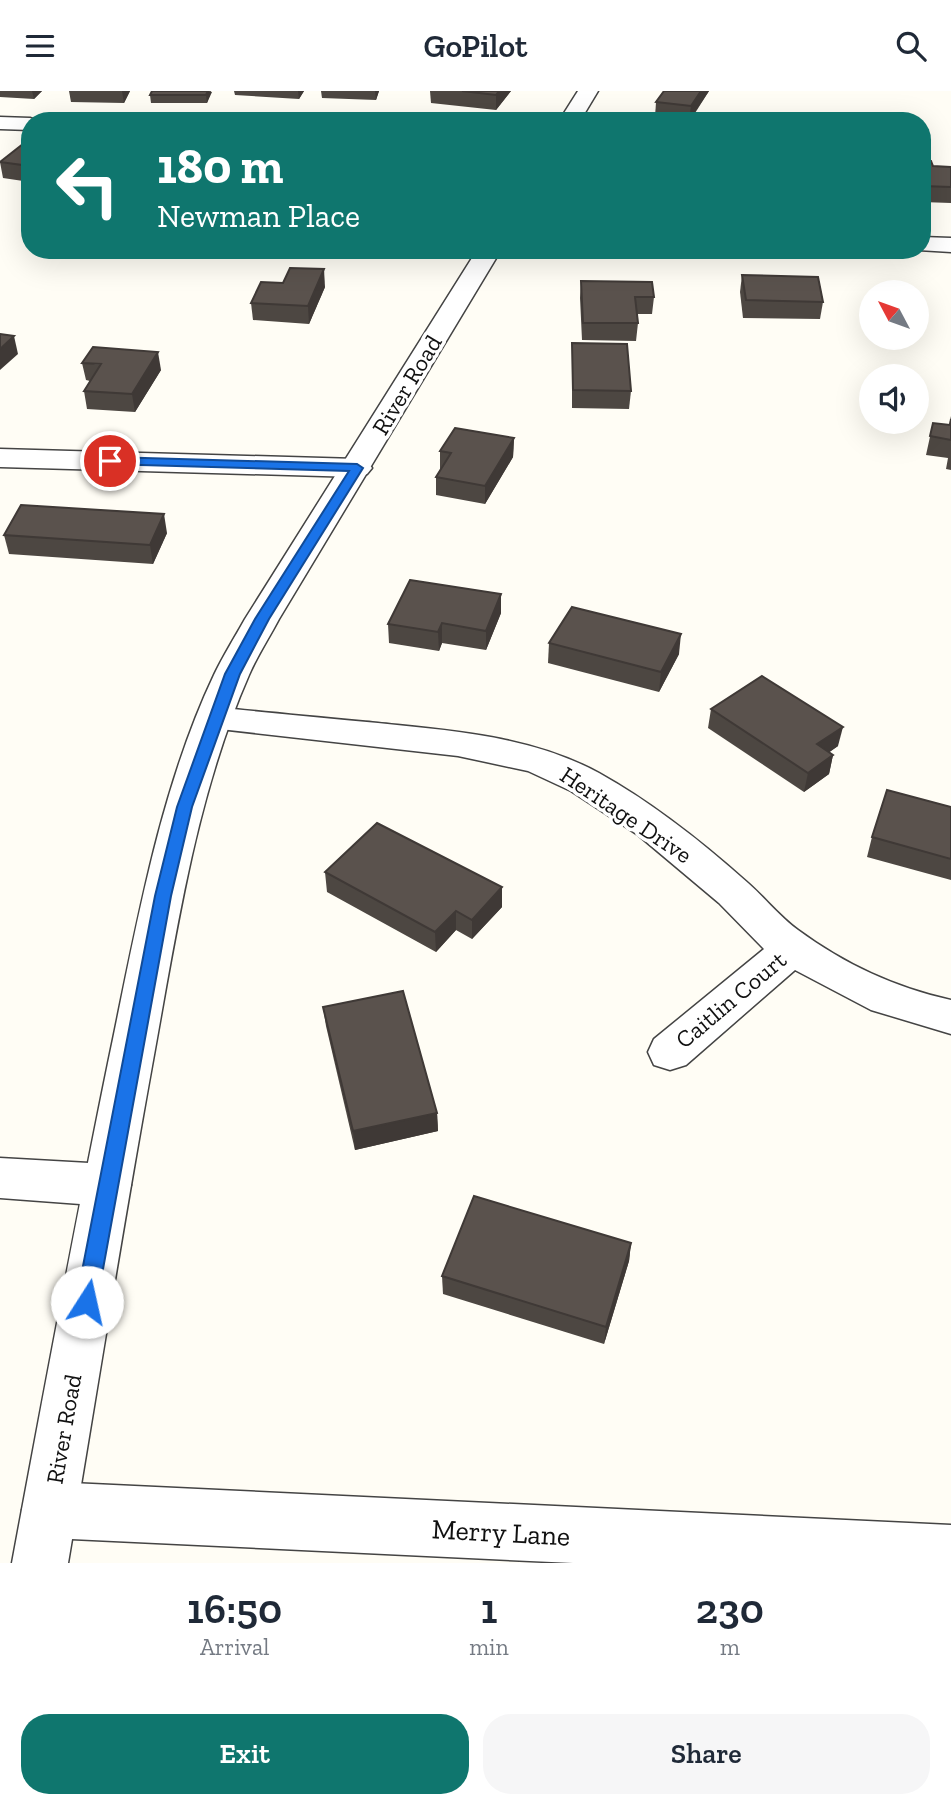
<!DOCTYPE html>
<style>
:root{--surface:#fff;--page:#f6f6f7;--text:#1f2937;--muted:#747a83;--accent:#0f766e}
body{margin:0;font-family:"Zilla Slab",serif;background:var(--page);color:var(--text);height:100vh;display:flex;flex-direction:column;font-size:26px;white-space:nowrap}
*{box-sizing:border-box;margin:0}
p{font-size:23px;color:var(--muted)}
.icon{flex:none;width:38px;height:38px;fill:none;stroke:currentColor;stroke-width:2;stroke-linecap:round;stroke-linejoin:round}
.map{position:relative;height:1472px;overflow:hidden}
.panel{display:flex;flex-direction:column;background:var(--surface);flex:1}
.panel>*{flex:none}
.top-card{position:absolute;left:21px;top:21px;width:910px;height:147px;border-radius:28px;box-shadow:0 7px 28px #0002;background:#0f766e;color:#fff;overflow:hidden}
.needle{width:46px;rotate:311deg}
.fabs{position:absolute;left:859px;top:189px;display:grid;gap:14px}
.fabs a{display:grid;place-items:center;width:70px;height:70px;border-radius:50%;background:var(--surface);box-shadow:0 7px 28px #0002;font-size:35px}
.pin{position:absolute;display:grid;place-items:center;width:60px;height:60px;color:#fff;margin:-30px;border:4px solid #fff;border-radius:50%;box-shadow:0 2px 7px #0007}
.me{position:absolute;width:77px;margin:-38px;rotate:10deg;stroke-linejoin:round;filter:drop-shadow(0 0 5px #0008)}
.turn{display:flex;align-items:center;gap:24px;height:147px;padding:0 21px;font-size:32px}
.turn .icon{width:91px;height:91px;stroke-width:2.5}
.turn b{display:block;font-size:49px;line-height:60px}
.eta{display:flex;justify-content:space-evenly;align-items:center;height:119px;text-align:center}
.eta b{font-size:42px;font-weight:600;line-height:49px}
.cta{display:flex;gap:14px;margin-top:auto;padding:14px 21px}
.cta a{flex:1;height:80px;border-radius:28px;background:var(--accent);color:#fff;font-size:28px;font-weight:600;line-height:80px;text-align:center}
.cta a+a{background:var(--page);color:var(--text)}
header{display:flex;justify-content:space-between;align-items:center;height:91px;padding:0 21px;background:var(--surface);font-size:32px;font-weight:600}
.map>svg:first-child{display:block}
</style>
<header><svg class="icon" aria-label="menu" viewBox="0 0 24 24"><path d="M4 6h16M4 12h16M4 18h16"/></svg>GoPilot<svg class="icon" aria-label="search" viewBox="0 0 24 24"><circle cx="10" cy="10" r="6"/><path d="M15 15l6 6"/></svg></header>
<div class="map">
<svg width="951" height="1472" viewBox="0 0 951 1472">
<rect width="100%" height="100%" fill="#fffdf5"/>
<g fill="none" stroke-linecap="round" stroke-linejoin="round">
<g stroke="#444" stroke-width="3">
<g id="minor">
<path d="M922,146L951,147V161L918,159H922Z"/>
<path d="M586,159H671L668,164L659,166H598L589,164Z"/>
<path d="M0,358L357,368L367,371L372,377L367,383L357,386L0,376Z"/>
<path d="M215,616C269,622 324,627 378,632C454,640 531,645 599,682C653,712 702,751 748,792C765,807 779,825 798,839C844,873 896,897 951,909V943L871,919L795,879L686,974L670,979L654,974L648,961L654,948L764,858L719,812L638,744L571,700L528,680L458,665L202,636L197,628L202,620Z"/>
<path d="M0,1067L107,1073L124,1079L131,1094L124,1109L107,1115L0,1107Z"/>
<path d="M50,1391L951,1434V1472H573L50,1447L30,1439L22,1419L30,1399Z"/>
</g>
</g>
<g stroke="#444" stroke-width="3">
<g id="tertiary">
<path d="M578,0H598L580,30H559Z"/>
<path d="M0,26L30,27L38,30H30V39L0,38Z"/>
<path d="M477,159H501L279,528C269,547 257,565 249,584C195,707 176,844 152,975C122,1140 96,1306 68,1472H12C43,1305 74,1138 108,972C135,844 158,702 214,584C223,565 235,546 245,528Z"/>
</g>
</g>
<use href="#minor" fill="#fff" fill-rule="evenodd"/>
<use href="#tertiary" fill="#fff" fill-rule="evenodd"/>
</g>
<g fill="#4d4742">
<path d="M0,0H42L34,8L0,6Z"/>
<path d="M69,0H130L124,12L71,11Z"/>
<path d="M211,0L207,12H151L150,4Z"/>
<path d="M234,0H304L299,8L235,4Z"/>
<path d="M321,0H379L376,9L322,7Z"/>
<path d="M430,0H511L496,19L431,12Z"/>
<path d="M664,0H709L690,30L655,26L656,11Z"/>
<path d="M30,49V91L3,87L0,71Z"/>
<path d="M922,70L933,75L951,76V112L922,111Z"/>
<path d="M288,159H342L339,166L289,162Z"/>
<path d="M742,184L823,211L820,228L743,227L740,201Z"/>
<path d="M581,190L654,206L652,223H637L638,232L636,250L582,249L580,207Z"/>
<path d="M325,196L309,233L253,229L251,212Z"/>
<path d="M572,252L631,300L629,318L572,317Z"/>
<path d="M82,272L161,279L135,321L87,318L84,300L90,290L86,289Z"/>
<path d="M951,325V379L946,378L948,367L926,364L933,332L949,334Z"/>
<path d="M514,347L513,366L485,413L436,404V386L440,379V360Z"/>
<path d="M167,442L153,473L9,463L4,444Z"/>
<path d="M501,522L486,559L442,552L439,560L389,552L388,533Z"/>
<path d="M549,552L679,563L659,601L548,572Z"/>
<path d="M711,618L838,655L829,661L833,664L829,683L804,701L708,637Z"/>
<path d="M951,716V789L867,766L872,746Z"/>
<path d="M325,781L502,796V816L472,848L456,839L436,861L327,801Z"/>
<path d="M323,916L437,1022L438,1040L355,1059L326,935Z"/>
<path d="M631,1152L629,1170L604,1253L443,1203L442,1185Z"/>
</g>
<g fill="#3f3936">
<path d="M32,0H42L34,8Z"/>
<path d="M122,0H130L124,12Z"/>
<path d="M208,0L212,1L207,12L206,4Z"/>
<path d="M298,0H304L299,8Z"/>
<path d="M375,0H379L376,9Z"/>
<path d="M499,0H511L496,19V4Z"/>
<path d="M701,0H709L689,30L691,15Z"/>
<path d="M324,178L325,196L309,233L308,215Z"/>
<path d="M14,245L18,263L0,279V258Z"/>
<path d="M158,261L161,279L135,321L132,303Z"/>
<path d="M514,347L513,366L485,413V395Z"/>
<path d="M164,423L167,442L153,473L150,454Z"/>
<path d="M501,503V522L486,559V540Z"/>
<path d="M442,532V552L439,560L438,541Z"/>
<path d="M681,543L679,563L659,601L661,581Z"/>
<path d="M843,636L838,655L813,673L817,653Z"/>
<path d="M833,664L829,683L804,701L808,682Z"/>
<path d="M502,796V816L472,848V829Z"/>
<path d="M456,820V839L436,861L435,841Z"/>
<path d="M437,1022L438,1040L355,1059L353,1040Z"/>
<path d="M631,1152L629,1170L604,1253L606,1236Z"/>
</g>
<g fill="#5a524d" stroke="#3f3936" stroke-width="2">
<path d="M152,0H208L206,4H150Z"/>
<path d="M462,0H499L496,4Z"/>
<path d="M664,0H701L691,15L656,11Z"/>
<path d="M28,49H30V75L0,71Z"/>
<path d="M922,70H931L933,75L951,76V96L922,95Z"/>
<path d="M290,177L324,178L308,215L251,212L261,191L283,192Z"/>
<path d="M742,184L818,186L823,211L746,209Z"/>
<path d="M581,190L652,191L654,206H635L638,232H583Z"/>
<path d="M0,243L14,245L0,258Z"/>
<path d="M572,252L627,253L631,300L573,299Z"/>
<path d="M93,256L158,261L132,303L84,300L101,273L82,272Z"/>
<path d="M951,328V349L930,345L933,332L950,334Z"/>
<path d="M455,337L514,347L485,395L436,386L451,362L440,360Z"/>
<path d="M21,414L164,423L150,454L4,444Z"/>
<path d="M410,489L501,503L486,540L442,532L438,541L388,533Z"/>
<path d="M572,516L681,543L661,581L549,552Z"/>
<path d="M762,585L843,636L817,653L833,664L808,682L711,618Z"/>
<path d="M887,699L951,716V768L872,746Z"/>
<path d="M377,732L502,796L472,829L456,820L435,841L325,781Z"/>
<path d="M403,900L437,1022L353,1040L323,916Z"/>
<path d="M474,1105L631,1152L606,1236L442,1185Z"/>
</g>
<path fill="#1a73e8" stroke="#114b97" stroke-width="2" d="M110,366L357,373L363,377L269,528L240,583L192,716L171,805L97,1211L94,1218L87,1221L79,1218L76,1211L155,805L177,716L225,583L255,528L349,380L106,373L104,370Z"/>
<g text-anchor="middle" stroke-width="7" stroke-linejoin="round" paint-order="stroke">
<g font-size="24" fill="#111" stroke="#fff">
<text transform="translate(407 294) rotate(-59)" y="8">River Road</text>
<text transform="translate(626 724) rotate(34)" y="8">Heritage Drive</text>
<text transform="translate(731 909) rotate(-40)" y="8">Caitlin Court</text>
<text transform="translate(64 1338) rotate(-80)" y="8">River Road</text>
</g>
<g font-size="28" fill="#111" stroke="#fff">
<text transform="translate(501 1441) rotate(3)" y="10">Merry Lane</text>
</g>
</g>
</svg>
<div class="fabs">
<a><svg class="needle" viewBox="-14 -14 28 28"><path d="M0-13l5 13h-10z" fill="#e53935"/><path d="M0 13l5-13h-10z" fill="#747a83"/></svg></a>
<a><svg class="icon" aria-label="sound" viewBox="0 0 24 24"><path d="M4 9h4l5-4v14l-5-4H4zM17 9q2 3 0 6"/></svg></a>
</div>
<div class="pin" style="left:110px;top:370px;background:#d93025"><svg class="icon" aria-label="arrive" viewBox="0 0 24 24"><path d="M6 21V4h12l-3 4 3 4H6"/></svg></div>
<svg class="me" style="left:87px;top:1211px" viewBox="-20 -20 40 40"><circle r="19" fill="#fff"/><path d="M0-13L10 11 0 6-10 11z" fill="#1a73e8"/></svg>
<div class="top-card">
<div class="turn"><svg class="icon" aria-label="left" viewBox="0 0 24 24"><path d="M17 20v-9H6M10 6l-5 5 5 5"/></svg><div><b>180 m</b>Newman Place</div></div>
</div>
</div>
<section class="panel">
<div class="eta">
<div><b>16:50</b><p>Arrival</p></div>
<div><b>1</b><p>min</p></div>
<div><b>230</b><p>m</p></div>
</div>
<div class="cta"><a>Exit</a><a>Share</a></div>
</section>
